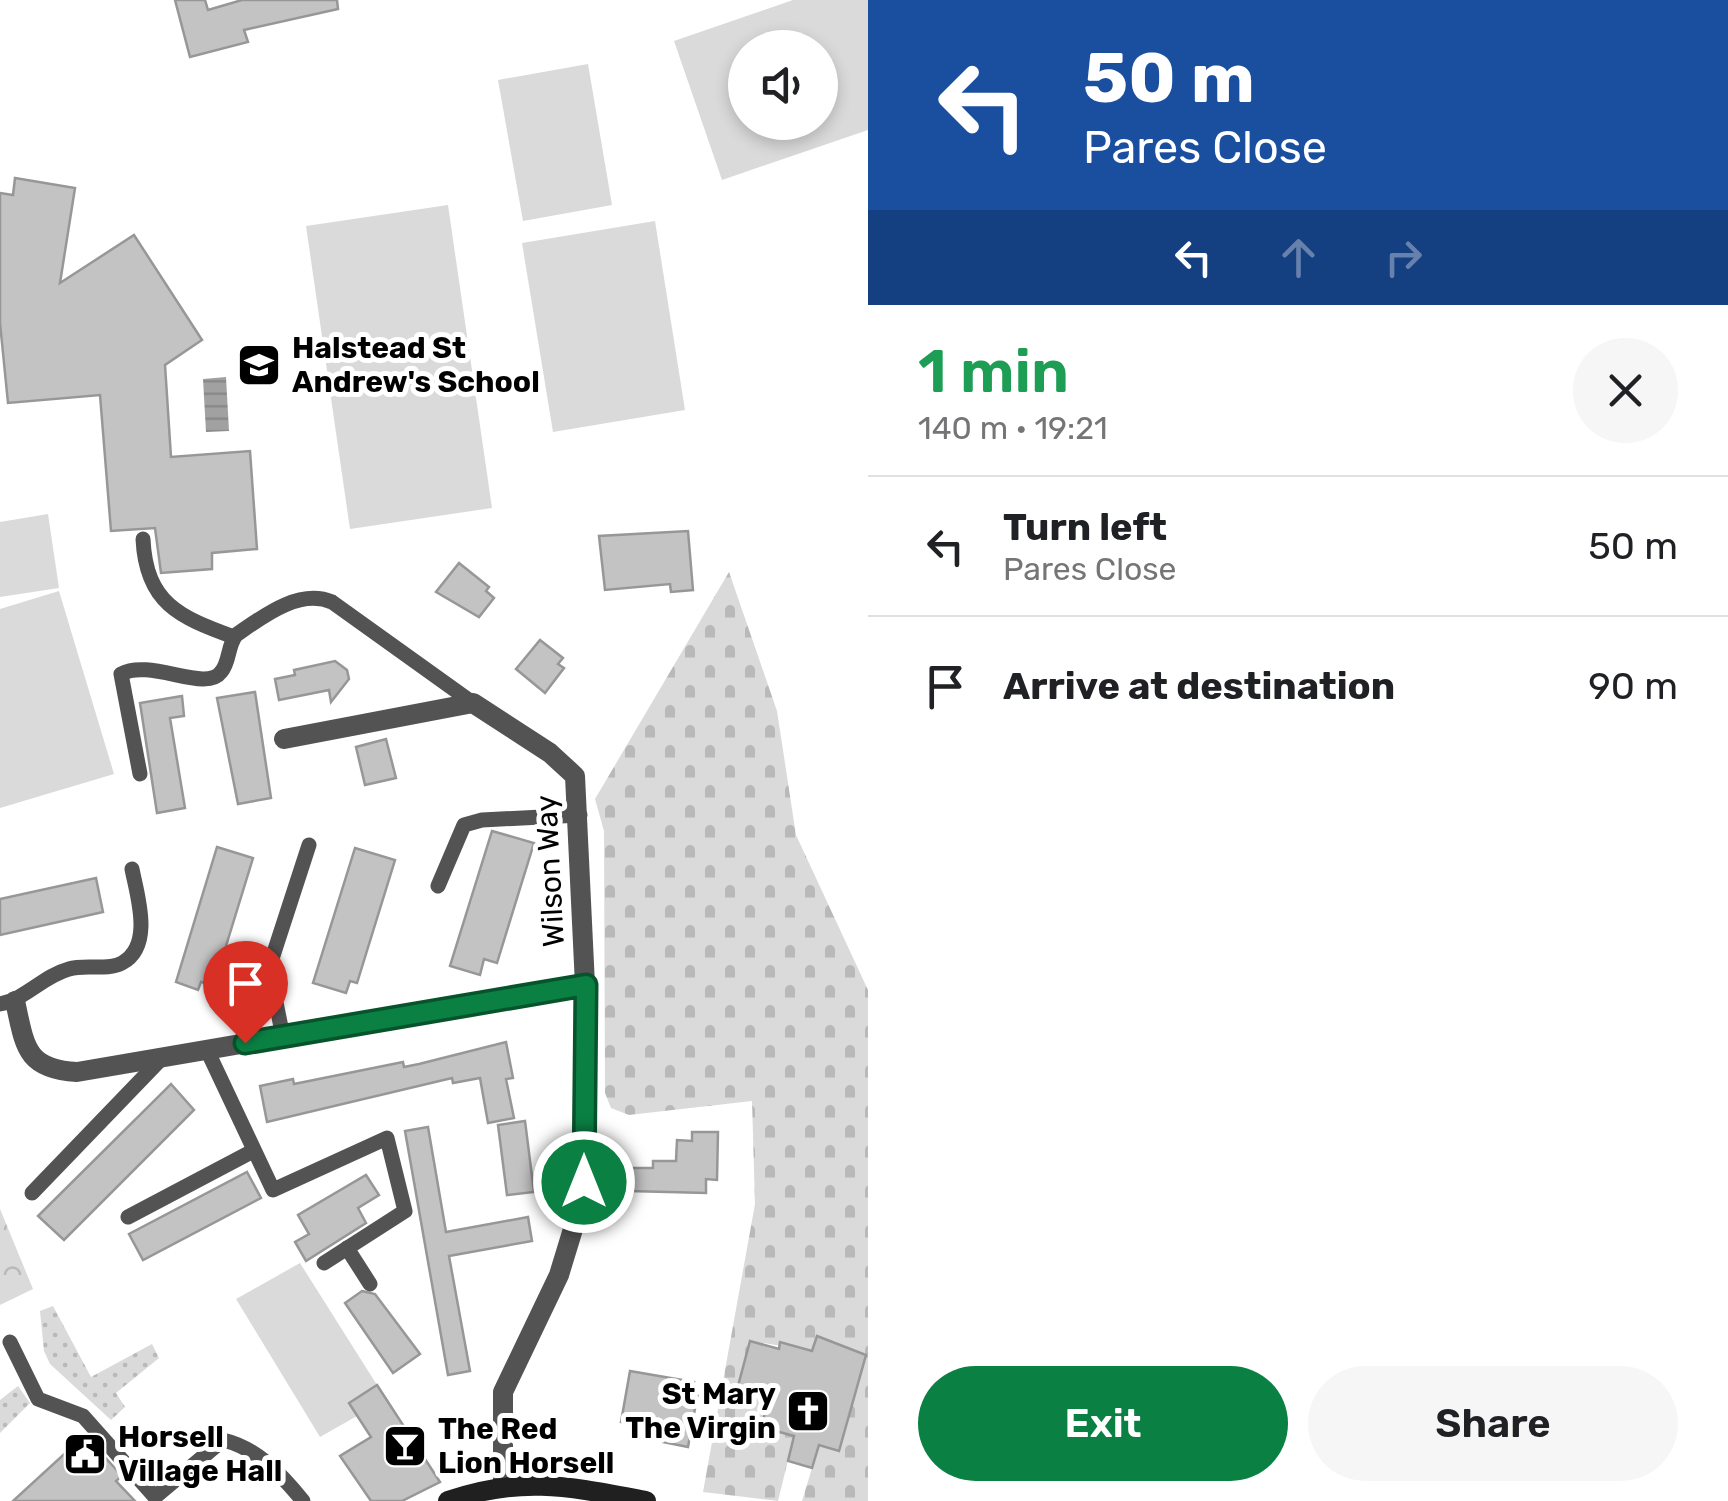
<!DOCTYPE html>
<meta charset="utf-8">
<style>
:root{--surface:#fff;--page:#f6f6f6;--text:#202124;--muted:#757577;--line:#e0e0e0;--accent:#0b8043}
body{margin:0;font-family:Rubik,sans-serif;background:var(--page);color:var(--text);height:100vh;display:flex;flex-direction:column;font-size:38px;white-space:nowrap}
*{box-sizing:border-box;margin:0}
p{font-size:32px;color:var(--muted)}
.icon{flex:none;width:55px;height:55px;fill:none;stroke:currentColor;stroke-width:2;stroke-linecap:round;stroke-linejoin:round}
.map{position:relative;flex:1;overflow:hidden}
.side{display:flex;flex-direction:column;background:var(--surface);width:860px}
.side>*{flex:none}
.banner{background:#1a4fa0;color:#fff;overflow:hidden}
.tools{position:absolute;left:728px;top:30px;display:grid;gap:20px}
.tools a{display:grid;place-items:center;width:110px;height:110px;border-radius:50%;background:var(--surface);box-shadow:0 5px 15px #0003;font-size:50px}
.pin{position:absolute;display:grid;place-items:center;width:85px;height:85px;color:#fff;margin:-102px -42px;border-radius:50% 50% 50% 0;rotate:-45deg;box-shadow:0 0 10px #0007}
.pin .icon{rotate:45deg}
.me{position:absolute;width:110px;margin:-55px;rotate:0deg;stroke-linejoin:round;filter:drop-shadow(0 0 8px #0008)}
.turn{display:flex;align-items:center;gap:35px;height:210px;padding:0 50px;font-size:45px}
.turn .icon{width:130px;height:130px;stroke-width:2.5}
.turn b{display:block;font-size:70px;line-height:85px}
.lanes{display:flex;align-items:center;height:95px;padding:0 50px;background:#0003;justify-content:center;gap:50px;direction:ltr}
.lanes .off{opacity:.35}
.round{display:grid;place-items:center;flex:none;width:105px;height:105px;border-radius:52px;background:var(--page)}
.overview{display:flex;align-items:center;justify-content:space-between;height:170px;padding:0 50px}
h1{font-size:60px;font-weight:600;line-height:75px;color:#1e9e55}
.button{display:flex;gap:20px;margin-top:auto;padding:20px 50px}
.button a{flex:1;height:115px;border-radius:60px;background:var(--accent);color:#fff;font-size:40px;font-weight:600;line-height:115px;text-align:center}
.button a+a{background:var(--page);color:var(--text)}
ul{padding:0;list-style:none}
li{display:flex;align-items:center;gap:30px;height:140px;padding:0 50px;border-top:2px solid var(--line)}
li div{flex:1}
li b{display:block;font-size:38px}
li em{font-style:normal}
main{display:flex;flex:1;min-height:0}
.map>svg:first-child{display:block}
</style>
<main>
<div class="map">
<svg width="868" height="1501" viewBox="0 0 868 1501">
<defs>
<pattern id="grass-dots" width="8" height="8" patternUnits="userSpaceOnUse" patternTransform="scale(2.5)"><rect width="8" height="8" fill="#dadada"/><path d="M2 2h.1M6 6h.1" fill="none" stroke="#b9b9b9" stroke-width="1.8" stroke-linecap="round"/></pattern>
<pattern id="cemetery-stones" width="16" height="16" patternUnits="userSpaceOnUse" patternTransform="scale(2.5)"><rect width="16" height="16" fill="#dadada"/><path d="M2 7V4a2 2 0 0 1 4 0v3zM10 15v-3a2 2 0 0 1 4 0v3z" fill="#b9b9b9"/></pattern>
<pattern id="park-crowns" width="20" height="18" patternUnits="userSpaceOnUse" patternTransform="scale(2.5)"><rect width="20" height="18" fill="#dadada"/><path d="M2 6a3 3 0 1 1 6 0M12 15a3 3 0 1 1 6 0" fill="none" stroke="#b9b9b9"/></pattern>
<pattern id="water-rules" width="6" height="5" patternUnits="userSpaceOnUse" patternTransform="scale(2.5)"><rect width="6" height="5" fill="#a1a1a1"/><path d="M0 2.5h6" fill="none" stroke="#898989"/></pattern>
</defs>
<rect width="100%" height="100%" fill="#fff"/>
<g fill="url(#grass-dots)">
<path d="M53,1306L91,1377L152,1344L159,1358L116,1393L125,1407L111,1420L50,1364L44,1351L40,1311Z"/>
<path d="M18,1386L30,1403L0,1433V1400Z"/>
</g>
<path fill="url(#cemetery-stones)" d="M729,572L777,711L796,835L868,990V1501H802L819,1445L840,1450L866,1355L817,1336L812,1351L751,1341L738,1386L770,1395L761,1427L794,1436L778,1501L703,1492L755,1204L752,1101L629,1115L611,1108L605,1093L604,831L595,799Z"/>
<path fill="url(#park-crowns)" d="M0,1209L33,1289L0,1305Z"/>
<g fill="#dadada" fill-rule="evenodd">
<path d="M793,0H868V130L722,180L674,41ZM745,48H820V122H745Z"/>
<path d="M588,64L612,205L523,221L498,80Z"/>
<path d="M448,205L492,508L350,529L306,226Z"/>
<path d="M655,221L685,410L553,432L522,243Z"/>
<path d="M48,514L59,588L0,597V522Z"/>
<path d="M59,591L114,774L0,808V609Z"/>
<path d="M300,1263L377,1385L349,1403L357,1416L320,1437L236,1299Z"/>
</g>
<path fill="url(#water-rules)" d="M226,377L229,431L206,432L203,379Z"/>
<g fill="#c3c3c3" stroke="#979797" stroke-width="2.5">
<path d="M175,0H205L208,10L242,0H337L338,9L244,30L248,42L190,57Z"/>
<path d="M15,178L75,188L60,283L134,235L202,340L165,365L171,457L250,451L257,549L212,553V569L161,573L155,528L111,531L100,395L8,403L0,323V193L13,195Z"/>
<path d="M688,531L693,590L671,592L670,584L605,590L599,536Z"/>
<path d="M459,563L489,587L486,591L494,598L479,617L436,592Z"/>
<path d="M540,640L563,658L558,664L564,668L545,693L516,669Z"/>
<path d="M335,661L347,670L349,679L331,702L329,690L279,700L275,679L295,675L294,670Z"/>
<path d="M255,692L271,798L238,804L217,698Z"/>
<path d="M182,696L184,716L170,718L185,808L157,813L140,703Z"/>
<path d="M386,739L396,778L365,785L356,747Z"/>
<path d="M492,831L534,843L497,963L484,959L480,975L450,966Z"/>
<path d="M217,847L253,858L214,985L201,982L198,990L176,982Z"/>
<path d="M355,848L395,860L357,983L350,981L346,993L313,983Z"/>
<path d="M96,878L103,912L0,935V899Z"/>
<path d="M506,1042L513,1078L506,1079L514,1118L488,1123L480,1078L453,1083L452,1078L267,1122L260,1086L293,1079L294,1084L403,1062L404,1067L419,1064Z"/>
<path d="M171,1084L194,1110L64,1240L38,1216Z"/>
<path d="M525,1121L534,1192L507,1195L498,1125Z"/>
<path d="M428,1127L446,1232L528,1217L532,1241L449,1256L470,1371L448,1375L405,1131Z"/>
<path d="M692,1132H718L717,1180L706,1179V1193L629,1191V1168H653V1161H676L677,1140L692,1141Z"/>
<path d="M247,1172L261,1198L143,1260L129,1234Z"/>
<path d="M366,1175L379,1195L358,1208L366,1223L306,1261L295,1242L309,1234L298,1215Z"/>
<path d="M362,1291L375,1294L420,1354L393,1373L345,1303Z"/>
<path d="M817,1336L866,1355L839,1451L819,1445L812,1468L788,1461L794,1436L761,1427L770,1395L738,1386L750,1341L779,1349L780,1342L812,1351Z"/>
<path d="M630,1371L694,1382L692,1391L698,1392L688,1447L663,1442L665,1430L621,1422Z"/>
<path d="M377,1385L440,1482L402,1501H371L340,1456L371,1437L349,1403Z"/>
<path d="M85,1435L122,1476L116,1481L135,1501H13Z"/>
</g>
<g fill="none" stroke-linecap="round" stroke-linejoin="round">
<g stroke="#535353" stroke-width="15">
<path d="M143,539C146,603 179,617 234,637"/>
<path d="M140,774L121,674C150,658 206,693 221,672C230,662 227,647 236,635C262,617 299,588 332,602L473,703"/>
<path d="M438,886L464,825L482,820L580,815"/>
<path d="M0,1004C26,999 43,976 69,969C85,964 107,971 122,963C154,946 137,895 132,869"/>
<path d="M283,1037L269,968L309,845"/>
<path d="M207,1050L273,1190L387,1138L405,1211L324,1263"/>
<path d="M32,1193L163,1057"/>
<path d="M128,1217L253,1151"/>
<path d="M347,1248L370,1284"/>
<path d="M10,1342L38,1399L83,1416L155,1497L223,1440C257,1448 281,1474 303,1501"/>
</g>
<g stroke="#535353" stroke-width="20">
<path d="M284,739L473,703L550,753L575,776L585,985L584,1193L559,1275L503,1392V1485"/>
<path d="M15,1001C25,1046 25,1069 77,1072L585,985"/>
</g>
<path stroke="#202020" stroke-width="20" d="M448,1501C522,1475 572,1487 646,1501"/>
</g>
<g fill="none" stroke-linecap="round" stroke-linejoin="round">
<g stroke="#07532c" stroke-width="25">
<path id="route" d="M245,1043L586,985L584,1182"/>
</g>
<use href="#route" stroke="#0b8043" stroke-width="18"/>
</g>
<defs>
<g id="school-square" transform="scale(2.25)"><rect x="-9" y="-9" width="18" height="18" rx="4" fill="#000" stroke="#fff"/><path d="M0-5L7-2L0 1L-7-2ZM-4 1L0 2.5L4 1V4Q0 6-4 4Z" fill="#fff"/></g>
<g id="church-square" transform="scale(2.25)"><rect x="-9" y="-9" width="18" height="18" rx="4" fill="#000" stroke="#fff"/><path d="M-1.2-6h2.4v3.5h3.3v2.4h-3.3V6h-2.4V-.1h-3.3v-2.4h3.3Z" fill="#fff"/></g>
<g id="bar-square" transform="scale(2.25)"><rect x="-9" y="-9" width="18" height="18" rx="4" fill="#000" stroke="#fff"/><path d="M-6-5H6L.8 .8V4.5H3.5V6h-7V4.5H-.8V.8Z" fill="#fff"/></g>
<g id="civic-square" transform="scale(2.25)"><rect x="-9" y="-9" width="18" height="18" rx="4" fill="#000" stroke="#fff"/><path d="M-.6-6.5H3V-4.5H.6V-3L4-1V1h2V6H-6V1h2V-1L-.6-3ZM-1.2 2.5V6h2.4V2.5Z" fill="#fff"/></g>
</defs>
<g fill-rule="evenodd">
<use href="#school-square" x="259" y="365"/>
<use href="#church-square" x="808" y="1411"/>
<use href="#bar-square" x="405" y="1446"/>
<use href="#civic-square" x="85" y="1454"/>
</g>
<g text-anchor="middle" stroke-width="10" stroke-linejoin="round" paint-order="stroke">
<g font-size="30" font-weight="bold" fill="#000" stroke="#fff" text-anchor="start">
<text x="292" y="358">Halstead St<tspan x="292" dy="34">Andrew's School</tspan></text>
<text x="776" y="1404" text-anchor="end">St Mary<tspan x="776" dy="34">The Virgin</tspan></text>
<text x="438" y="1439">The Red<tspan x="438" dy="34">Lion Horsell</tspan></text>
<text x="118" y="1447">Horsell<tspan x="118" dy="34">Village Hall</tspan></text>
</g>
<g font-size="30" fill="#000" stroke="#fff">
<text transform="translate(550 871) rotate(-93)" y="10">Wilson Way</text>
</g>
</g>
</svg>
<div class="tools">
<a><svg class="icon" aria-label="sound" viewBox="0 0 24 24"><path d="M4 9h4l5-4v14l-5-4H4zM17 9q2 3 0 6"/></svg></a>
</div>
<div class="pin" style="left:245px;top:1043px;background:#d93025"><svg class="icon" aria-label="arrive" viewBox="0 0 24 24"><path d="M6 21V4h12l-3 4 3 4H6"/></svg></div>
<svg class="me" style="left:584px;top:1182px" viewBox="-20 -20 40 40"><circle r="17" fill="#0b8043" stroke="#fff" stroke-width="3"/><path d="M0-11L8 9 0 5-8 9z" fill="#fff"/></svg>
</div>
<section class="side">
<div class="banner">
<div class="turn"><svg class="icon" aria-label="left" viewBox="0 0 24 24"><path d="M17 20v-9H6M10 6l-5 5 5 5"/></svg><div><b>50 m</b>Pares Close</div></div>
<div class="lanes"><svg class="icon" aria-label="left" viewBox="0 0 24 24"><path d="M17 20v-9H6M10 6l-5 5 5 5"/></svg><svg class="icon off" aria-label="ahead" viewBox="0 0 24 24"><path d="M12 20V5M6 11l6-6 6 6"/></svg><svg class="icon off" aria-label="right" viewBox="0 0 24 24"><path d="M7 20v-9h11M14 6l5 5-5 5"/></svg></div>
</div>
<div class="overview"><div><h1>1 min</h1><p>140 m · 19:21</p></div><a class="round"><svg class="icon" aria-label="close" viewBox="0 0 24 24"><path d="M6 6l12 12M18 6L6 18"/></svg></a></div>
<ul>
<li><svg class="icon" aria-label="left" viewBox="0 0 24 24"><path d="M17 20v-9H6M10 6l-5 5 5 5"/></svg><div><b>Turn left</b><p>Pares Close</p></div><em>50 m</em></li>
<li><svg class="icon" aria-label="arrive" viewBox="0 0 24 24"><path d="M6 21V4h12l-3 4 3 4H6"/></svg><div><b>Arrive at destination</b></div><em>90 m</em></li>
</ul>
<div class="button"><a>Exit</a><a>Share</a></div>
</section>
</main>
